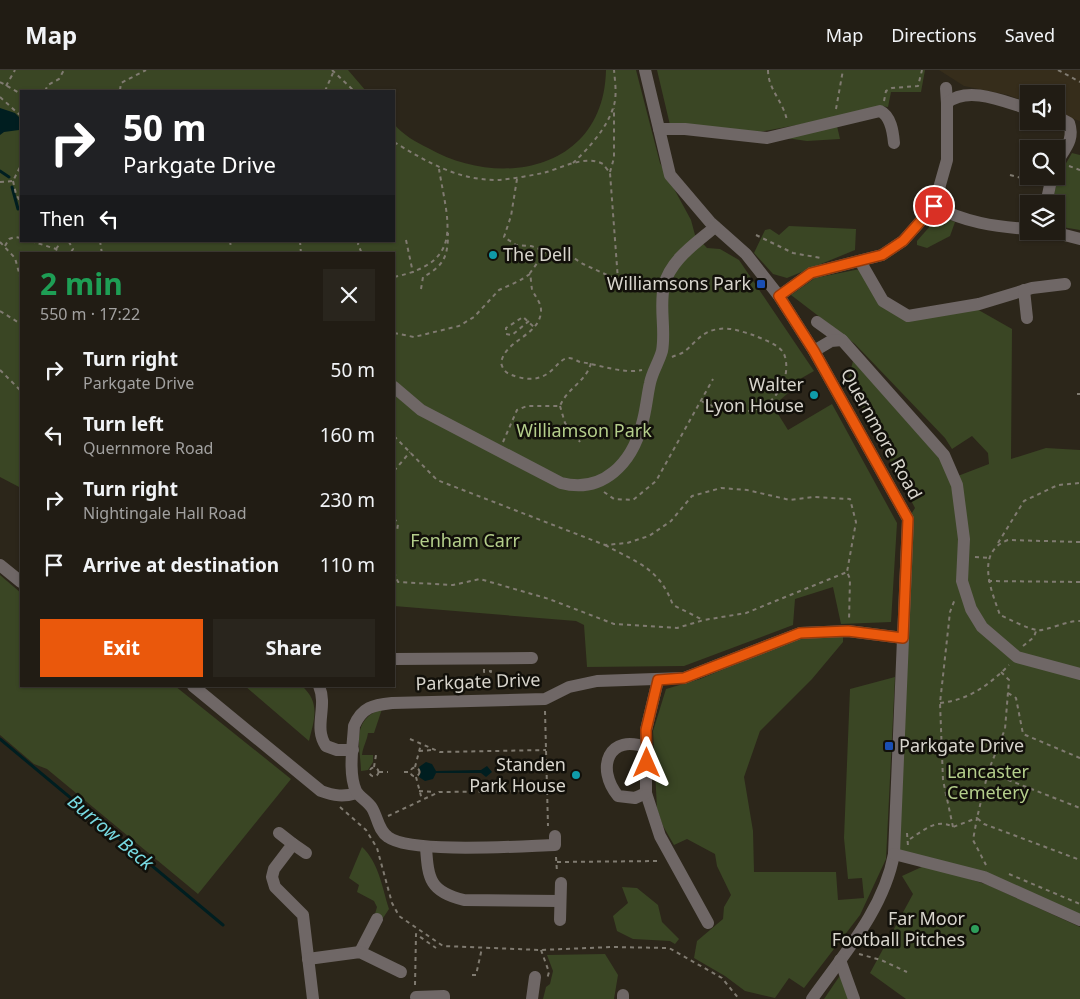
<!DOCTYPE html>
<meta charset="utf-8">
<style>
:root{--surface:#211c14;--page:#29251d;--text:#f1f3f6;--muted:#a2a1a0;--line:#3e3a34;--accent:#ea580c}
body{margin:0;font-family:"Noto Sans",sans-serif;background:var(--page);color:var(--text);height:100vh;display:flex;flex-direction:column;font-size:19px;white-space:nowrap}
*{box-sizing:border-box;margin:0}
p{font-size:16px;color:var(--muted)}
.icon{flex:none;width:28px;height:28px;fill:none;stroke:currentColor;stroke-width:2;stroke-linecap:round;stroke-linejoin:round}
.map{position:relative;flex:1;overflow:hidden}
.details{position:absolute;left:20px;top:182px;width:375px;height:435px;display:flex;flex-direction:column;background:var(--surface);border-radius:0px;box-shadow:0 1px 4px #0004,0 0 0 1px var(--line)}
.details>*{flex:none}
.top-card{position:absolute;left:20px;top:20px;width:375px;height:152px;border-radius:0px;box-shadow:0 1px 4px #0004,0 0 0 1px var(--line);background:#202124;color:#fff;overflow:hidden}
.tools{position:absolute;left:1020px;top:15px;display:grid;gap:10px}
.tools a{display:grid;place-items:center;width:45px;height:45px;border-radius:0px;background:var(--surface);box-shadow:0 1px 4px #0004,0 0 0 1px var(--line);font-size:25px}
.pin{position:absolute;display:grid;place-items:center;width:42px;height:42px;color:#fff;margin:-21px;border:2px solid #fff;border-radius:50%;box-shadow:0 1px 5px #0007}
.me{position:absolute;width:55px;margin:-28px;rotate:0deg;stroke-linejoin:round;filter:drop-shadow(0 0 4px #0008)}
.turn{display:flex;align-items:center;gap:18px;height:105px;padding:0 20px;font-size:22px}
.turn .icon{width:65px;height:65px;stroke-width:2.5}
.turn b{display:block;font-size:35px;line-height:42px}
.then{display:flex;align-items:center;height:48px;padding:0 20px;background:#0003;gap:10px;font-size:19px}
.round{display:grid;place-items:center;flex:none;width:52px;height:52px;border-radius:0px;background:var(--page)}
.head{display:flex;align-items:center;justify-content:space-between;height:85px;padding:0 20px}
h1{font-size:30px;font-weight:700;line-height:38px;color:#1e9e55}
.cta{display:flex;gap:10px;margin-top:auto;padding:10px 20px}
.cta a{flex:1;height:58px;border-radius:0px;background:var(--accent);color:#fff;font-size:20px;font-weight:700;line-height:58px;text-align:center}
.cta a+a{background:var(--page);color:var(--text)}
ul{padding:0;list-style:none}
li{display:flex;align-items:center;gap:15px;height:65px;padding:0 20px}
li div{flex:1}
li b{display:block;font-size:19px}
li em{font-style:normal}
header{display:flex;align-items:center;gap:30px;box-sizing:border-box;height:70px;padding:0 25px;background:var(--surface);border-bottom:1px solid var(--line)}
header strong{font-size:24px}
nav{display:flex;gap:28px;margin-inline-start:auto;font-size:18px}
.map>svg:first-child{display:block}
</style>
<header>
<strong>Map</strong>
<nav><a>Map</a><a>Directions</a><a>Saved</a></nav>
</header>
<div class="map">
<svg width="1080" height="929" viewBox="0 0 1080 929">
<rect width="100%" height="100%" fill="#2c261a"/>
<path fill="#362d1b" d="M939,0H1080V51L1056,43V24H1029V33L1008,25L964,16Z"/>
<g fill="#3a4624">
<path d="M0,0H348L366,21H21V171H394V54C403,65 416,72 428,78C502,120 604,99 606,0H636L660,93L691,150L695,165L707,178L720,179L739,190L814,301L793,313L787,324L773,336L788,360L832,334L897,453L891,552L841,554L833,517L795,529L793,555L684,596L587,597L584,555L576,551L394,536V184H21V418L0,407Z"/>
<path d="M657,0H925L921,22H891L888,37L881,36L829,49L760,62L670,55Z"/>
<path d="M837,56L840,69L807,71L786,68Z"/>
<path d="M1072,83L1080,85V160L1056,156V134H1052L1058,107Z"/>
<path d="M939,146L955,152L950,166L927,178L917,175V171Z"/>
<path d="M789,156L856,159L855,180L787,208L773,204L754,183L765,160L770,159L779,165Z"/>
<path d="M860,199L905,249L975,238L1012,259L1011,389L1046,378L1080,380V850L984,807L894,784L908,449L915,438L848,311L853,291L933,376L950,409L989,394L988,383L972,366L952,379L945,368L855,274L791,225L815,208Z"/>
<path d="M0,505L21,523V616H175L291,709L198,824L47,699L34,694L0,665Z"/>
<path d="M843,566V572L812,609L760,661L744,707L753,761L754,802H836L838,830L864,828L862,808L848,809L844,768L850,619L895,607L886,789L860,845L804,918L789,908L775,928L745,921L725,906L694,888L697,871L723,849L724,837L731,825L717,796L715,784L687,769L674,775L663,756L657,739L653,661L666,619L700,609L798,568Z"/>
<path d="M245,616H302C321,633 314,650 309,671Z"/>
<path d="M382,639L374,663H368C367,671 363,676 362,685H373V692L368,700L361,701C360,673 351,650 382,639Z"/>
<path d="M362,777C379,793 382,817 389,839L383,848L375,844L377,837L374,831L357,822L359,815L349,808Z"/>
<path d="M926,795L988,815L1080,857V929H906L870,903L913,824L902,806Z"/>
<path d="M622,817L637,818L658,835L662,852L679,869L675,874L670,871L633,869L617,861L613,846L628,833Z"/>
<path d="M605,884L618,905L614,929H543L546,917L550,914L553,901L547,885Z"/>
<path d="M841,904L849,929H824Z"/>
</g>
<g fill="#001e20">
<path d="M0,38L15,43L20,48L19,60L4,62L0,65Z"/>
<path d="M426,692L432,694L436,701L481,700L487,696L492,702L486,707L481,703H436L433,709L425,711L419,707L421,702L419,697Z"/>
</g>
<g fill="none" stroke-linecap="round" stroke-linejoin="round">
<g stroke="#001e20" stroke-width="3">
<path d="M0,101L9,107"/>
<path d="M12,117L18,139"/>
<path d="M0,669L223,855"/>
</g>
<g stroke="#807b71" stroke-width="2" stroke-dasharray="4 4" stroke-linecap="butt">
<path d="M332,0L354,21"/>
<path d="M768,0C768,20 784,32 787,51"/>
<path d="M1058,0L1080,12"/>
<path d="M0,12L21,24"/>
<path d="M6,16L15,0"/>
<path d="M120,20L121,13L146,0"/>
<path d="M45,21L48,15L59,9L64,0"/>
<path d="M107,21H123"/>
<path d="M325,21L333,3"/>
<path d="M0,27L21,46"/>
<path d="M884,31L886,21L892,18L918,16L922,0"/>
<path d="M836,39L843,0"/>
<path d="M394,72C427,92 457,110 497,110C512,109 528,106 543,103C560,99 585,84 603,94C605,96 608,101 610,103L618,210"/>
<path d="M573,93C589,78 608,57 614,35C617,25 615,11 614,0"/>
<path d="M1069,96L1080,100"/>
<path d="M610,102L614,88V38"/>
<path d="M1010,105L1040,113"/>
<path d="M517,109L511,146L504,167L516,175L531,176L546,181H563L583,194L618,210L654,216"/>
<path d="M13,111L16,124L21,133"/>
<path d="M0,112L13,111L21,95"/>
<path d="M756,165L793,183L821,188"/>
<path d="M406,170L413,203"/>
<path d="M31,171L56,179L59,184"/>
<path d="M100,171L102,184"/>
<path d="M230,171L231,178"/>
<path d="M300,171L301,184"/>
<path d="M359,171L358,174L362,184"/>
<path d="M0,172L15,188L21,210"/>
<path d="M5,176L9,169L15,167L21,168"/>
<path d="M56,179L61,172H69L73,179L70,184"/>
<path d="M546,181L530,203C531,208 531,214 532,219C535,227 541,232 541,240C541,266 505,269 501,293C504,303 508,304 518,307C552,316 555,288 569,288C573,288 577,291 580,292C601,295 622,304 642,300"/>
<path d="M394,207C465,192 448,154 439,99"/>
<path d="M421,219L423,207C444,196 448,186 448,163"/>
<path d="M0,241L21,254"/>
<path d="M529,251L512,265L506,264V258L523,247L534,257"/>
<path d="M394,263L414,267L459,256L474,247L499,220L519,211L530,204"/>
<path d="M672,287C676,285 682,284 685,281C697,271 702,261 719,259C730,257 743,262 753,265C762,269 776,273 783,282C787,289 787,300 785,307C771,349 734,347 701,331"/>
<path d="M0,300L21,321"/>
<path d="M1077,324H1080"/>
<path d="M560,336L565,353L580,372"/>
<path d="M394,366L437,410L605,475L627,473L649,466L671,451L692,426L721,418L747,420L790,430L814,427L850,429L856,452L847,502"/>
<path d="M503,372L517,340L527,336H560C567,318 586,312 591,293"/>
<path d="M394,401L410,382"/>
<path d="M604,422L614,429L633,430L656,411L713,309"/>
<path d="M394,448L398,454L397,461L394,462"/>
<path d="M1080,472L1008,470C975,482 991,520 1000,545C1009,549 1028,559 1037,560C1044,562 1068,550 1080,551"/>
<path d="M998,473L1024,431L1058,415L1080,413"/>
<path d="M605,475C638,493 659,498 673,535L703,550"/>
<path d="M975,487L989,488"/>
<path d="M394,502L398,512L453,515L480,509L549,529L614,554L677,558L704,550L746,543L847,502L850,509L849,551"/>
<path d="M988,511L1080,512"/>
<path d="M1023,576L1034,567L1036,561"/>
<path d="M484,599V602L491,601L488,616"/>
<path d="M1001,602L1009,610L1005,659L988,702L1080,738"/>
<path d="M1008,623L1016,628L1023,664L1080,688"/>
<path d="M940,633C969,630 989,615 1009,595"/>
<path d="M545,641L548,756"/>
<path d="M410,669L440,682L546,680"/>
<path d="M419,681L432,680"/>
<path d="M374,697L376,685"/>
<path d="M415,697L421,674"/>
<circle cx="374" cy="702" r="4.5"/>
<circle cx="415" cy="702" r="4.5"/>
<path d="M379,702H388"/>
<path d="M404,702H410"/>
<path d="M988,702L977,748L984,754L1080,790"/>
<path d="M416,707L422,730"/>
<path d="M419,721L434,722"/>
<path d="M340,737L366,760L377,778L392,833L399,846L443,876L541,880L613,877L669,878L722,908L739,929"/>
<path d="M388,746L439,722L547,721"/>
<path d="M953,757L943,710L940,633L950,542L955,529"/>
<path d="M907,763L908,776"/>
<path d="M910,769C924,760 937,748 953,757L977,748L973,770L986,795"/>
<path d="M556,787L557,802"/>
<path d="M557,792L660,791"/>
<path d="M1009,804L1080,834"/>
<path d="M541,880L549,902L547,909"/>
<path d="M859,884L881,890L907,902"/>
<path d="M472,905H476L482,878"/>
<path d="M415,915L416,864L436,878"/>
</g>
<g stroke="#6f6766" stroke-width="12">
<path d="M645,0L670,105L710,152L746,184L779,226L814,281L908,449L894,784C884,839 844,884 812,929"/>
<path d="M946,18L947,33"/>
<path d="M1056,46L1069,53C1075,71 1064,79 1056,94"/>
<path d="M659,59H685L767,68L880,41C891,46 893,62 894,73"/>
<path d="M1046,134L1052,106"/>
<path d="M934,136L947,90V33C968,15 1005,32 1029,39"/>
<path d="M1049,161L1080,169"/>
<path d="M860,191L883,231L908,246L979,234L1032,218L1065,214"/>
<path d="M1024,220L1027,248"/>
<path d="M779,226L811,203L882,185L903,171L934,136C964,152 995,157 1029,159"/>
<path d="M817,252L842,270L944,385L957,415L964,469L962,511L971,539L982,557L1017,587L1080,604"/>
<path d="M814,281L831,271L842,270"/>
<path d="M394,317L421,340L561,413C603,424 632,393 642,354C646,341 647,326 650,313C652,302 659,292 662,281C666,260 659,237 664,216C670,190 695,174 715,157"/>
<path d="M0,495L21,512"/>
<path d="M394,589L532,588"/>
<path d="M658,610L646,660V723L660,766L708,853"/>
<path d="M193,616L321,721C334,726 344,727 357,723"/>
<path d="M319,616C328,637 313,657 326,676L337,680H353"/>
<path d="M646,723L635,728L618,726C595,698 609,662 647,678"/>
<path d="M279,763L293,774L274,799L272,807L275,817L303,845L313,929"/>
<path d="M555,766V775C522,776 411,784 388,767C378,760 378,748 372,738C368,731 359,727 356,721C348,703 353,675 354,656C362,637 373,635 392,633L545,629L569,617L597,611L684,608L800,563L848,561L903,568"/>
<path d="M293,774L306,783"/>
<path d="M426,777C428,809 430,822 464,830L560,831"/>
<path d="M894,784L984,807L1080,850"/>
<path d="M560,850L561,813"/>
<path d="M360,882L377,849"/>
<path d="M308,889L360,882L401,902"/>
<path d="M840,890L854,929"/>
<path d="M416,927L444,926V929"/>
<path d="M532,929L535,907"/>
<path d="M623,929V925"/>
</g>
</g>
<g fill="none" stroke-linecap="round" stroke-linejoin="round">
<g stroke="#983908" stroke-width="12">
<path id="route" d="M647,693L646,660L658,610L684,608L800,563L848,561L903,568L908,449L814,281L779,226L811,203L882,185L903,171L934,136"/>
</g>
<use href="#route" stroke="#ea580c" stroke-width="9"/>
</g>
<g fill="#0f9aa8" stroke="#12100a" stroke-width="2">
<circle cx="493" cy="185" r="5"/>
<circle cx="814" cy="325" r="5"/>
<circle cx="576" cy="705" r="5"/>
</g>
<g fill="#1a4fb4" stroke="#12100a" stroke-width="2">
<rect x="756" y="209" width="10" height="10" rx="2.5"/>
<rect x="884" y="671" width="10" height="10" rx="2.5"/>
</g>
<circle fill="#2e9e5b" stroke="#12100a" stroke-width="2" cx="975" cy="859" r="5"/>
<g text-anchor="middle" stroke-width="5" stroke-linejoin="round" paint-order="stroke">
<g font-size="18" fill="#d8d5cd" stroke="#12100a" text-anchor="end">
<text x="503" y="191" text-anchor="start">The Dell</text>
<text x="751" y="220">Williamsons Park</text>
<text x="804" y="321">Walter<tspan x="804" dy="21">Lyon House</tspan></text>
<text x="899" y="682" text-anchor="start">Parkgate Drive</text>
<text x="566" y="701">Standen<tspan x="566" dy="21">Park House</tspan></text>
<text x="965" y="855">Far Moor<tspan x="965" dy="21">Football Pitches</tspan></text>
</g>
<g font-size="18" fill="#b4ce8b" stroke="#12100a">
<text x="584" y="367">Williamson Park</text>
<text x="465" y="477">Fenham Carr</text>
<text x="988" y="708">Lancaster<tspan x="988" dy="21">Cemetery</tspan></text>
</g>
<g font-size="18" fill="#d8d5cd" stroke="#12100a">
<text transform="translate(881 364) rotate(61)" y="6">Quernmore Road</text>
<text transform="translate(478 612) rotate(-2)" y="6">Parkgate Drive</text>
</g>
<g font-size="19" font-style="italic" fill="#77d9e1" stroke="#12100a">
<text transform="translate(111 762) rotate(40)" y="7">Burrow Beck</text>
</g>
</g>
</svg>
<div class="tools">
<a><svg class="icon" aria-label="sound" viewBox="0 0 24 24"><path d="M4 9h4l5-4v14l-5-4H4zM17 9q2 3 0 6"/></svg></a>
<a><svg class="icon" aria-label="search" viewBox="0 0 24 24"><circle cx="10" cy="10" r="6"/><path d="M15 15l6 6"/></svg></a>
<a><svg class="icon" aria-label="layers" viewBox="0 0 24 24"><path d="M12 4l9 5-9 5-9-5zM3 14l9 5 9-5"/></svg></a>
</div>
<div class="pin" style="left:934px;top:136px;background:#d93025"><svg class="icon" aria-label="arrive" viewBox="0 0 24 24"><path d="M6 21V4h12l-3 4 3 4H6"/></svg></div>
<svg class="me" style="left:647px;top:693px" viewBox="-20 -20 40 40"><path d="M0-17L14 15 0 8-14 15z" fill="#ea580c" stroke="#fff" stroke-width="4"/></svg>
<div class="top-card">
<div class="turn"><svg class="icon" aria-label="right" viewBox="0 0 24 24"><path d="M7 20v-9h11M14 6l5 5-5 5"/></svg><div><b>50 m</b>Parkgate Drive</div></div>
<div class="then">Then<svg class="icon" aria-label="left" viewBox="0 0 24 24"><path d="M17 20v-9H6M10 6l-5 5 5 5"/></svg></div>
</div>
<section class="details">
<div class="head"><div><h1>2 min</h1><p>550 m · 17:22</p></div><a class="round"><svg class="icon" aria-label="close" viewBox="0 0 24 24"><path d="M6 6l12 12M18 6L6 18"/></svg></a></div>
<ul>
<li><svg class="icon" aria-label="right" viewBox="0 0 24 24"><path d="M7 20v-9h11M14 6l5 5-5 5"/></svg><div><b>Turn right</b><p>Parkgate Drive</p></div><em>50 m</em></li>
<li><svg class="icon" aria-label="left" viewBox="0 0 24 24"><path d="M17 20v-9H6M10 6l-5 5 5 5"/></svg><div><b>Turn left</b><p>Quernmore Road</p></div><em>160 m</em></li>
<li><svg class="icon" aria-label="right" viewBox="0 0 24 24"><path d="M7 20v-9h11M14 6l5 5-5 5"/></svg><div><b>Turn right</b><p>Nightingale Hall Road</p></div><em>230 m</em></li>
<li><svg class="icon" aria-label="arrive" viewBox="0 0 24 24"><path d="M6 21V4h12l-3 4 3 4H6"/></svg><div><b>Arrive at destination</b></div><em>110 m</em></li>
</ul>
<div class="cta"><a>Exit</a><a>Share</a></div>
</section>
</div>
